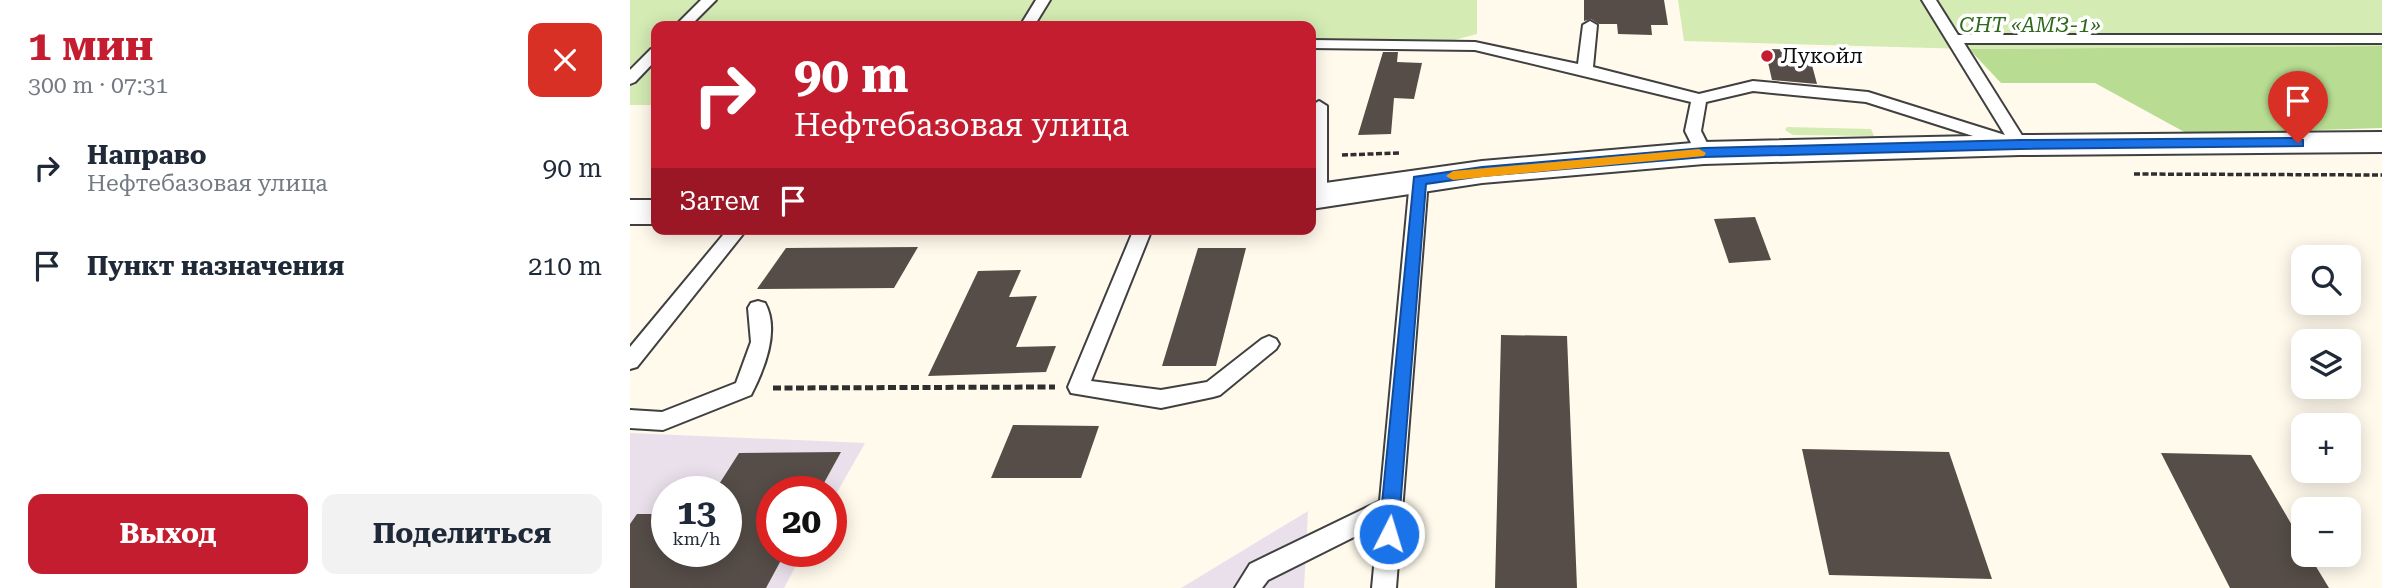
<!DOCTYPE html>
<html lang="ru">
<meta charset="utf-8">
<style>
:root{--surface:#fff;--page:#f2f2f3;--text:#1f2937;--muted:#747a83;--accent:#c41d2f}
body{margin:0;font-family:"Roboto Serif",serif;background:var(--page);color:var(--text);height:100vh;display:flex;flex-direction:column;font-size:26px;white-space:nowrap}
*{box-sizing:border-box;margin:0}
p{font-size:23px;color:var(--muted)}
.icon{flex:none;width:38px;height:38px;fill:none;stroke:currentColor;stroke-width:2;stroke-linecap:round;stroke-linejoin:round}
.map{position:relative;flex:1;overflow:hidden}
.side{display:flex;flex-direction:column;background:var(--surface);width:630px}
.side>*{flex:none}
.guide{position:absolute;left:21px;top:21px;width:665px;height:214px;border-radius:14px;box-shadow:0 4px 18px #0003;background:#c41d2f;color:#fff;overflow:hidden}
.fabs{position:absolute;left:1661px;top:245px;display:grid;gap:14px}
.fabs a{display:grid;place-items:center;width:70px;height:70px;border-radius:14px;background:var(--surface);box-shadow:0 4px 18px #0003;font-size:35px}
.speed{position:absolute;left:21px;top:476px;display:flex;gap:14px;font-size:35px;font-weight:700;text-align:center}
.speed>*{display:grid;place-content:center;width:91px;height:91px;border-radius:50%;background:var(--surface);box-shadow:0 4px 18px #0003;line-height:1}
.speed small{font-size:18px;font-weight:400}
.speed .limit{border:10px solid #d22;background:#fff;color:#111}
.pin{position:absolute;display:grid;place-items:center;width:60px;height:60px;color:#fff;margin:-72px -30px;border-radius:50% 50% 50% 0;rotate:-45deg;box-shadow:0 0 7px #0007}
.pin .icon{rotate:45deg}
.me{position:absolute;width:77px;margin:-38px;rotate:5deg;stroke-linejoin:round;filter:drop-shadow(0 0 5px #0008)}
.turn{display:flex;align-items:center;gap:24px;height:147px;padding:0 28px;font-size:32px}
.turn .icon{width:91px;height:91px;stroke-width:2.5}
.turn b{display:block;font-size:49px;line-height:60px}
.then{display:flex;align-items:center;height:66px;padding:0 28px;background:#0003;gap:14px;font-size:26px}
.round{display:grid;place-items:center;flex:none;width:74px;height:74px;border-radius:14px;background:var(--page)}
.headline{display:flex;align-items:center;justify-content:space-between;height:119px;padding:0 28px}
h1{font-size:42px;font-weight:700;line-height:52px;color:var(--accent)}
.cta{display:flex;gap:14px;margin-top:auto;padding:14px 28px}
.cta a{flex:1;height:80px;border-radius:14px;background:var(--accent);color:#fff;font-size:28px;font-weight:700;line-height:80px;text-align:center}
.cta a+a{background:var(--page);color:var(--text)}
ul{padding:0;list-style:none}
li{display:flex;align-items:center;gap:21px;height:98px;padding:0 28px}
li div{flex:1}
li b{display:block;font-size:26px}
li em{font-style:normal}
main{display:flex;flex:1;min-height:0}
.map>svg:first-child{display:block}
</style>
<main>
<section class="side">
<div class="headline"><div><h1>1 мин</h1><p>300 m · 07:31</p></div><a class="round" style="background:#d93025;color:#fff"><svg class="icon" aria-label="close" viewBox="0 0 24 24"><path d="M6 6l12 12M18 6L6 18"/></svg></a></div>
<ul>
<li><svg class="icon" aria-label="right" viewBox="0 0 24 24"><path d="M7 20v-9h11M14 6l5 5-5 5"/></svg><div><b>Направо</b><p>Нефтебазовая улица</p></div><em>90 m</em></li>
<li><svg class="icon" aria-label="arrive" viewBox="0 0 24 24"><path d="M6 21V4h12l-3 4 3 4H6"/></svg><div><b>Пункт назначения</b></div><em>210 m</em></li>
</ul>
<div class="cta"><a>Выход</a><a>Поделиться</a></div>
</section>
<div class="map">
<svg width="1752" height="588" viewBox="0 0 1752 588">
<rect width="100%" height="100%" fill="#fffaec"/>
<g fill="#eae0ec" fill-rule="evenodd">
<path d="M0,433L235,443L201,503V492H142V551H174L154,588H0ZM37,492H96V551H37Z"/>
<path d="M678,511L674,588H551Z"/>
</g>
<g fill="#d4ebb4">
<path d="M0,0H847V34L798,47H681V26H26V105H0Z"/>
<path d="M1048,0H1752V46L1339,49L1054,41Z"/>
<path d="M1157,127L1241,129L1244,136L1163,135L1155,130Z"/>
</g>
<path fill="#b8dd92" d="M1752,46V128L1558,134L1465,83H1371L1339,49Z"/>
<g fill="#564d48">
<path d="M954,0H1034L1038,25H1021L1022,35L988,34L987,24H969L961,19L954,21Z"/>
<path d="M1135,49L1178,50L1187,84L1142,80Z"/>
<path d="M753,52H768L767,62L792,63L784,99L764,98L761,134L728,135Z"/>
<path d="M1125,217L1141,260L1099,263L1084,219Z"/>
<path d="M288,247L264,288L127,289L156,248Z"/>
<path d="M568,248H616L586,366H532Z"/>
<path d="M391,270L379,297L407,296L386,347L426,346L416,372L298,376L348,271Z"/>
<path d="M871,335L937,336L947,588H865Z"/>
<path d="M383,425L469,426L451,478H361Z"/>
<path d="M1172,449L1319,452L1362,579L1199,575Z"/>
<path d="M211,452L189,492H142V551H156L136,588H0V524L7,514H37V551H96V492H84L109,453Z"/>
<path d="M1531,453L1621,455L1673,544V555H1679L1699,588H1600Z"/>
</g>
<g fill="none" stroke-linecap="round" stroke-linejoin="round">
<g stroke="#404040" stroke-width="4">
<g id="service">
<path d="M71,0H86L60,26H45Z"/>
<path d="M406,0H420L404,26H390Z"/>
<path d="M1292,0H1306L1328,35H1752V43H1334L1398,145L1396,149H1384L1236,102L1123,91L1076,102L1071,131L1082,153L1074,158L1068,157L1055,131L1061,102L845,50L681,48V40L845,42L948,64L953,25L960,21L967,25L963,67L1069,94L1123,81L1238,92L1375,135Z"/>
<path d="M26,48V60L5,82L0,84V70L21,49Z"/>
<path d="M689,101L697,106V196L688,202L681,198V106Z"/>
<path d="M789,174L798,180L766,588H742L748,525L638,580L632,588H605L620,564L750,501L780,180Z"/>
<path d="M98,229H117L7,367L0,369V347Z"/>
<path d="M504,229H522L461,381L531,390L577,382L632,339L639,336L646,339L649,344L646,349L590,395L583,397L531,408L441,393L438,387Z"/>
<path d="M128,301L135,303C150,330 134,370 121,395L33,430L0,428V410L32,412L106,383L121,342L118,308L121,303Z"/>
</g>
</g>
<g stroke="#404040" stroke-width="4">
<g id="tertiary">
<path d="M1752,132V152L1390,155L1074,164L852,183L681,209V185L852,161L1074,142L1390,135Z"/>
<rect x="0" y="200" width="26" height="24"/>
</g>
</g>
<g stroke="#2f2f2f" stroke-width="3.5" stroke-dasharray="6 2.5" stroke-linecap="butt">
<path d="M712,155L770,153"/>
<path d="M1504,174L1752,175"/>
</g>
<path stroke="#2f2f2f" stroke-width="5" stroke-dasharray="8 3.5" stroke-linecap="butt" d="M143,388L425,387"/>
<use href="#service" fill="#fff" fill-rule="evenodd"/>
<use href="#tertiary" fill="#fff" fill-rule="evenodd"/>
</g>
<path fill="#1a73e8" stroke="#114b97" stroke-width="2" d="M1668,138L1673,140V146L1390,149L1074,157L852,176L796,184L768,534L766,541L759,543L752,541L749,534L784,177L852,167L1074,148L1390,140Z"/>
<path fill="#f59e0b" d="M1069,149L1076,153L1074,156L823,180L816,176L823,171Z"/>
<circle fill="#c41d2f" stroke="#fff" stroke-width="2.5" cx="1137" cy="56" r="7"/>
<g text-anchor="middle" stroke-width="7" stroke-linejoin="round" paint-order="stroke">
<g font-size="21" font-style="italic" fill="#2e681a" stroke="#fff">
<text x="1400" y="32">СНТ «АМЗ-1»</text>
</g>
<g font-size="21" fill="#0d0d0d" stroke="#fff" text-anchor="start">
<text x="1151" y="63">Лукойл</text>
</g>
</g>
</svg>
<div class="fabs">
<a><svg class="icon" aria-label="search" viewBox="0 0 24 24"><circle cx="10" cy="10" r="6"/><path d="M15 15l6 6"/></svg></a>
<a><svg class="icon" aria-label="layers" viewBox="0 0 24 24"><path d="M12 4l9 5-9 5-9-5zM3 14l9 5 9-5"/></svg></a>
<a>+</a>
<a>−</a>
</div>
<div class="speed"><div>13<small>km/h</small></div><div class="limit">20</div></div>
<div class="pin" style="left:1668px;top:143px;background:#d93025"><svg class="icon" aria-label="arrive" viewBox="0 0 24 24"><path d="M6 21V4h12l-3 4 3 4H6"/></svg></div>
<svg class="me" style="left:759px;top:534px" viewBox="-20 -20 40 40"><circle r="17" fill="#1a73e8" stroke="#fff" stroke-width="3"/><path d="M0-11L8 9 0 5-8 9z" fill="#fff"/></svg>
<div class="guide">
<div class="turn"><svg class="icon" aria-label="right" viewBox="0 0 24 24"><path d="M7 20v-9h11M14 6l5 5-5 5"/></svg><div><b>90 m</b>Нефтебазовая улица</div></div>
<div class="then">Затем<svg class="icon" aria-label="arrive" viewBox="0 0 24 24"><path d="M6 21V4h12l-3 4 3 4H6"/></svg></div>
</div>
</div>
</main>
